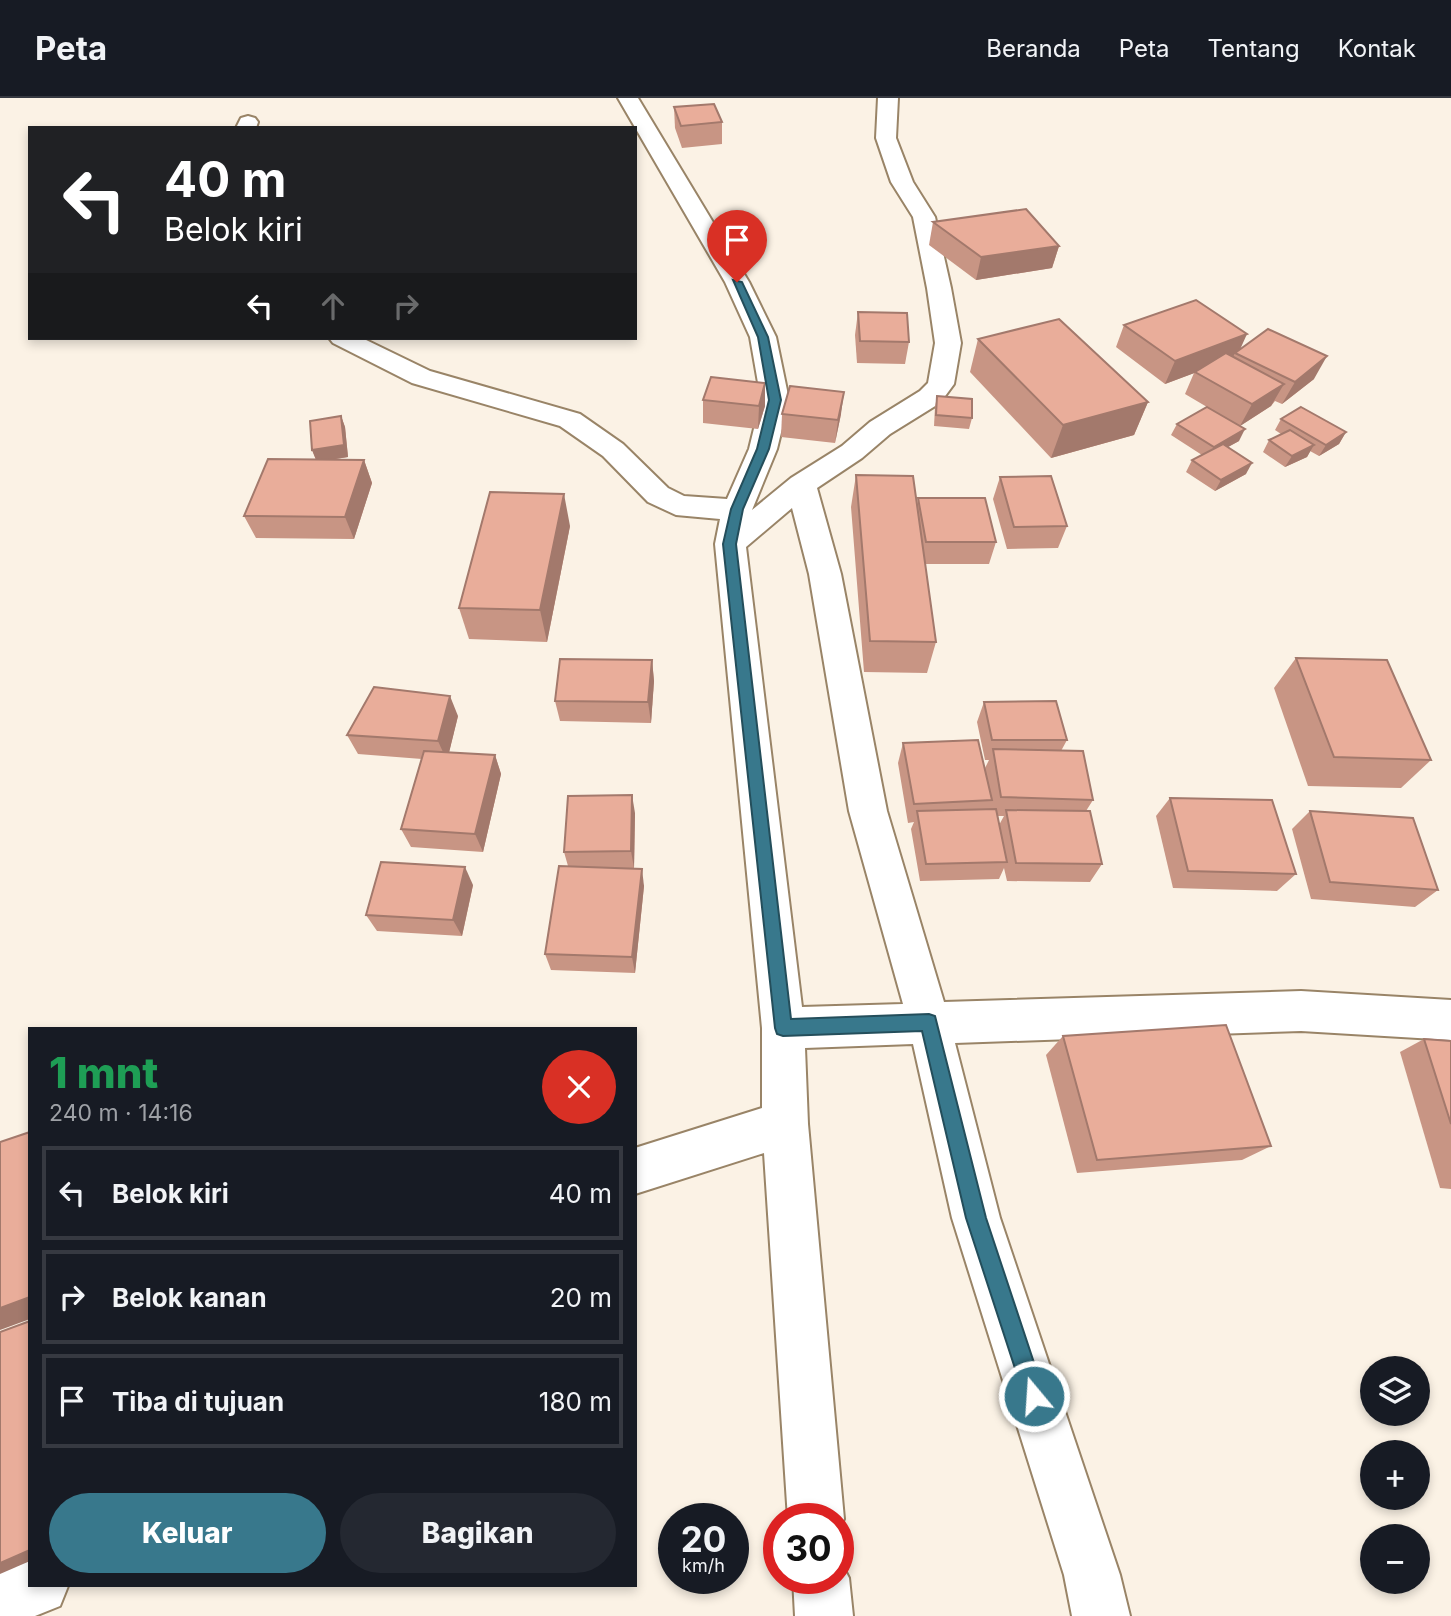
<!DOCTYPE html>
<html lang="id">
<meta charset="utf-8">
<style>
:root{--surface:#171b24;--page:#242831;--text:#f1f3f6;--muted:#9ea1a6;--line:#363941;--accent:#38788c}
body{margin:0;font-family:Inter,sans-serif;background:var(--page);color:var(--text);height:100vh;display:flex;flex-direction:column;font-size:26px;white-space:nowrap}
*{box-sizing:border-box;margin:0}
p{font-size:23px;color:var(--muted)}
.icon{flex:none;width:38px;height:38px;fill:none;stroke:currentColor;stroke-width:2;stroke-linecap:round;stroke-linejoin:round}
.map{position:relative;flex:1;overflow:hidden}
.details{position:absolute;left:28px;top:929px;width:609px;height:560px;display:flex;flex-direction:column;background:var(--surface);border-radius:0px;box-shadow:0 4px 10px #0003}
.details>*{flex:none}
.top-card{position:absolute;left:28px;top:28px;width:609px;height:214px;border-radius:0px;box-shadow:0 4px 10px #0003;background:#202124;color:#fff;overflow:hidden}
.buttons{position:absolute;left:1360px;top:1258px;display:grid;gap:14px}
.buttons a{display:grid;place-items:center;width:70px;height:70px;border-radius:50%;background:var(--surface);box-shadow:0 4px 10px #0003;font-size:35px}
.speed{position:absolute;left:658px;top:1405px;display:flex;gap:14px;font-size:35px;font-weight:700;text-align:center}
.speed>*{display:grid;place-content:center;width:91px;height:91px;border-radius:50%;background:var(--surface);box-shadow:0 4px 10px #0003;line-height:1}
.speed small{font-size:18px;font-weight:400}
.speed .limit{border:10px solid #d22;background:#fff;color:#111}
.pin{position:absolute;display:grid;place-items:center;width:60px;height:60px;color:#fff;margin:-72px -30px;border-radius:50% 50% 50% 0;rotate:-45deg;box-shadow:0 0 7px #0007}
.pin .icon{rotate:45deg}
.me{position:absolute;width:77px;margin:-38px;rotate:342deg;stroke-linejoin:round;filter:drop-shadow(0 0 5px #0008)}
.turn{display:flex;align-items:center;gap:24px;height:147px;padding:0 21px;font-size:32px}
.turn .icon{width:91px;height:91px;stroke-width:2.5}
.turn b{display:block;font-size:49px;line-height:60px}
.lanes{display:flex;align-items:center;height:66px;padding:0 21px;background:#0003;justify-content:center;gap:35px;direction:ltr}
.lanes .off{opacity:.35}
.round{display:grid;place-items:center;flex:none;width:74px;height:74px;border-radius:37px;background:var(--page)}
.head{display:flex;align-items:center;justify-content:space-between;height:119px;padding:0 21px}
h1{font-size:42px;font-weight:800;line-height:52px;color:#1e9e55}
.action{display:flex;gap:14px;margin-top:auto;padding:14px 21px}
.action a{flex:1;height:80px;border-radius:42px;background:var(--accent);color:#fff;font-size:28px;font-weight:800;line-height:80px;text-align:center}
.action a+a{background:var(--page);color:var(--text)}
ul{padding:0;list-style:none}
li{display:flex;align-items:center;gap:21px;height:94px;margin:0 14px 10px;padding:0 7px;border:4px solid var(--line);border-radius:0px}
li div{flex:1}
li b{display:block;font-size:26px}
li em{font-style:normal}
header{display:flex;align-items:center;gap:42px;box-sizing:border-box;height:98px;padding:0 35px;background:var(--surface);border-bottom:2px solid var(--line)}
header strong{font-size:33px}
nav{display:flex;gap:38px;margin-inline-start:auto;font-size:24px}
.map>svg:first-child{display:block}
</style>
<header>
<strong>Peta</strong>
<nav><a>Beranda</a><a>Peta</a><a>Tentang</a><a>Kontak</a></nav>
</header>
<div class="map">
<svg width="1451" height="1518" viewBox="0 0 1451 1518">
<rect width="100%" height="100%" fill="#fbf2e5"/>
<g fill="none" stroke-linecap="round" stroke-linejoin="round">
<g stroke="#998467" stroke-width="4">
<g id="minor">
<path d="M618,0H638L749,184L776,239L789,302L777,351L752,412L791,380L842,348L870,324L920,293L928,285L935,245L927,190L913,119L891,84L876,40L878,0H898L896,40L913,84L935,119L951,190L961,245L954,286L940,305L890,336L862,360L817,390L841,476L887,713L944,904L1301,893L1451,902V942L1301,933L955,945L1000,1120L1120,1477L1130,1518H1072L1064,1477L952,1120L913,946L805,950L808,1026L844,1421L838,1434V1421H788L764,1055L635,1096V1050L762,1010V930L715,446L720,421L676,417L648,404L603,358L560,328L412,285L333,245L329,240H362L430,273L580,316L623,346L668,390L684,398L727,401L749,351L761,302L750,239L725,184ZM792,410L809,476L849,713L903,906L802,909L746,449Z"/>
<path d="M248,18L255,20L258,24L256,30H236L241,20Z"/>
<path d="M838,1459L849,1480L853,1518H795L793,1480H838Z"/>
<path d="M30,1463V1488H68L60,1508L35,1518H0V1472Z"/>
</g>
</g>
<use href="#minor" fill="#fff" fill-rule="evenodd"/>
</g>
<g fill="#c89584" fill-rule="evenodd">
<path d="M674,9L722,24V46L682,50L675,30Z"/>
<path d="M933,124L1059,148L1052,170L976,182L929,147Z"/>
<path d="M858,214L909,244L905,266L857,265L855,237Z"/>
<path d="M1124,227L1240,251L1314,281L1282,306L1275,303L1271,308L1240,328L1239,343L1228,349L1246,376L1215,393L1186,374L1192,362L1202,357L1171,337L1177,326L1207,309L1185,296L1194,275L1165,286L1116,249Z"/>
<path d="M978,241L1148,304L1134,337L1051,360L970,274Z"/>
<path d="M937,298L972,320L969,331L934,328L935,309Z"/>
<path d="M703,302L765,308L758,331L703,325Z"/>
<path d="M782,316H841L835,345L781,339Z"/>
<path d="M341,318L345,329L348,359L329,362H364L372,385L354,441L256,440L244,418L316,362L312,352Z"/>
<path d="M1281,321L1346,334L1339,346L1319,358L1310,353L1307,359L1285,369L1263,354L1269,342L1281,336L1275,332Z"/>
<path d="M856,377L917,406L918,400L996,444L989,466H925L936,544L927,575L864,574L851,409Z"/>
<path d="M1000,379L1067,428L1058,450L1007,451L993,401Z"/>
<path d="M570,428L547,544L469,541L459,510Z"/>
<path d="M1296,560L1431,662L1401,690L1308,688L1274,590Z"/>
<path d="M652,562L654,583L651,625L560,623L555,603Z"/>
<path d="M984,604L1067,642L1061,653L1093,702L1086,713L1102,766L1090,784L1007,783L1004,770L999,781L920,783L911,731L914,724L908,725L898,665L903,645L986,677L985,670L989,662H985L977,624ZM998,718H1004L999,727Z"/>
<path d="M458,618L449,654L495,657L501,676L483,754L411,749L401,731L422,661L358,656L347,637Z"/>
<path d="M1170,700L1296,776L1277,793L1173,790L1156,718Z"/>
<path d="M1310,713L1438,792L1415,809L1311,801L1292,731Z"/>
<path d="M635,715L634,770L644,788L635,875L551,872L545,856L568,768L564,754Z"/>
<path d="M473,787L462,838L377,833L366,817Z"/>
<path d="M1063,938L1271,1048L1242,1062L1077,1075L1046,957Z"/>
<path d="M1424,941L1451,943V1091L1440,1090L1400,954Z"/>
</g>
<g fill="#a3796c">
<path d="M1059,148L1052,170L976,182L981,159Z"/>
<path d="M1247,236L1238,256L1235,255L1232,261L1165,286L1175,263Z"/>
<path d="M1327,258L1314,281L1282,306L1295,284Z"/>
<path d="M765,285V308L758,331L759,308Z"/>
<path d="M1284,286L1271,308L1240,328L1252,306Z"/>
<path d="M844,294L841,316L835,345L838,322Z"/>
<path d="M1148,304L1134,337L1051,360L1063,327Z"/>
<path d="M341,318L345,329L348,359L317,364L312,352Z"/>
<path d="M1245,331L1239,343L1208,360L1214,349Z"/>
<path d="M1346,334L1339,346L1319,358L1326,347Z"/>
<path d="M1314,347L1307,359L1285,369L1292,358Z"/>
<path d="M364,362L372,385L354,441L345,419Z"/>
<path d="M1252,365L1246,376L1215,393L1221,382Z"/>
<path d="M564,396L570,428L547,544L540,512Z"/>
<path d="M652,562L654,583L651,625L648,604Z"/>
<path d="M450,598L458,618L447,663L438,643Z"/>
<path d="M495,657L501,676L483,754L475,736Z"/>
<path d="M632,697L635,715L634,770L631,753Z"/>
<path d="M465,769L473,787L462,838L453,822Z"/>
<path d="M642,771L644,788L635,875L632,859Z"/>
<path d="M30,1199V1221L0,1232V1210Z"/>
<path d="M30,1452V1463L0,1476V1465Z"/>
</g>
<g fill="#e9ad9a" stroke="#a3796c" stroke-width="2">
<path d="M714,6L722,24L681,28L674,9Z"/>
<path d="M1026,111L1059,148L981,159L933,124Z"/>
<path d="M1196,202L1247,236L1175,263L1124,227Z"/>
<path d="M858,214L907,215L909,244L860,243Z"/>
<path d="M1059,221L1148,304L1063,327L978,241Z"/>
<path d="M1268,231L1327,258L1295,284L1235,255Z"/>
<path d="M1226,255L1284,286L1252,306L1195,274Z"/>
<path d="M711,279L765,285L759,308L703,302Z"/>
<path d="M790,288L844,294L838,322L782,316Z"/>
<path d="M937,298L972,301V320L936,317Z"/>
<path d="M1207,309L1245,331L1214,349L1177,326Z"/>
<path d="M1301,309L1346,334L1326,347L1281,321Z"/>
<path d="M341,318L344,347L312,352L310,323Z"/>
<path d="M1290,332L1314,347L1292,358L1269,342Z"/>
<path d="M1223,346L1252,365L1221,382L1192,362Z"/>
<path d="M268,361L364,362L345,419L244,418Z"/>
<path d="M856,377L913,378L936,544L870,543Z"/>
<path d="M1051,378L1067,428L1014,429L1000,379Z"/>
<path d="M490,394L564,396L540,512L459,510Z"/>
<path d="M918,400H985L996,444H926Z"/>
<path d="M1296,560L1387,562L1431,662L1334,659Z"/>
<path d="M560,561L652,562L648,604L555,603Z"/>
<path d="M374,589L450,598L438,643L347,637Z"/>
<path d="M1056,603L1067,642H992L984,604Z"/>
<path d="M978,642L992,702L914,706L903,645Z"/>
<path d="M993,651L1083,653L1093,702L1001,699Z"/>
<path d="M424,653L495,657L475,736L401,731Z"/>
<path d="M632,697L631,753L564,754L568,698Z"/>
<path d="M1170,700L1272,702L1296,776L1188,773Z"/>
<path d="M996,711L1007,764L926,766L917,713Z"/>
<path d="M1006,712L1090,713L1102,766L1016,765Z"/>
<path d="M1310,713L1413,720L1438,792L1330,784Z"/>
<path d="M381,764L465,769L453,822L366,817Z"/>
<path d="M559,768L642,771L632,859L545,856Z"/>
<path d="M1226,927L1271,1048L1097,1062L1063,938Z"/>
<path d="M1424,941L1451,943V1026Z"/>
<path d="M30,1034V1199L0,1210V1044Z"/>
<path d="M30,1223V1452L0,1465V1234Z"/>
</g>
<path fill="#38788c" stroke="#244e5b" stroke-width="2" d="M733,182L742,184L768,239L781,302L769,351L743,411L736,446L791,921L929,916L935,918L986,1120L1045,1298L1042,1306L1034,1309L1027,1306L1024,1298L966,1120L922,933L783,938L777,936L775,930L723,446L731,411L757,351L769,302L758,239Z"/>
</svg>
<div class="buttons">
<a><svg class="icon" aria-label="layers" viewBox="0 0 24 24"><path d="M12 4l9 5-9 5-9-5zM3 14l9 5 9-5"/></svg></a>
<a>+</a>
<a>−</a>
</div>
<div class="speed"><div>20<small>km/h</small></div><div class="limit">30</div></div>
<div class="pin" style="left:737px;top:184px;background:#d93025"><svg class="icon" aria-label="arrive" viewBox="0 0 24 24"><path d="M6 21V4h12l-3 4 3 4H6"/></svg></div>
<svg class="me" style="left:1034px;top:1298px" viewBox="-20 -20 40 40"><circle r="17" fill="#38788c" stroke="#fff" stroke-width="3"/><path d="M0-11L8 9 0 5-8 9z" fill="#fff"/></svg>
<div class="top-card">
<div class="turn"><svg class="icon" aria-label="left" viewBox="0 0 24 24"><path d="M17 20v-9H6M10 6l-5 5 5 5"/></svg><div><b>40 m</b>Belok kiri</div></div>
<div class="lanes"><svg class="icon" aria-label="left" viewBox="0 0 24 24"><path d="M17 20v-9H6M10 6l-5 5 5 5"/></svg><svg class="icon off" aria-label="ahead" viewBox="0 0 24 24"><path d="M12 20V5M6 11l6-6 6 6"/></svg><svg class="icon off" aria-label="right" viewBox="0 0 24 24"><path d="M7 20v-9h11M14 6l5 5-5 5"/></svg></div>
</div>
<section class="details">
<div class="head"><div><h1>1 mnt</h1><p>240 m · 14:16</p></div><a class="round" style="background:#d93025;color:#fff"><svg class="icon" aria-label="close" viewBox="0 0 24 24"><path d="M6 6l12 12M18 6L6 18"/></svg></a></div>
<ul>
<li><svg class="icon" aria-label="left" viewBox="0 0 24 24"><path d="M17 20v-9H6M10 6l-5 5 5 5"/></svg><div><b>Belok kiri</b></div><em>40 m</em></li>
<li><svg class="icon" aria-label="right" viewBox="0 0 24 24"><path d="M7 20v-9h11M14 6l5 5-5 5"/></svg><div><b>Belok kanan</b></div><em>20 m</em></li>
<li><svg class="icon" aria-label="arrive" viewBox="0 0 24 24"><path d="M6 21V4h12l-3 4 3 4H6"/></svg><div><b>Tiba di tujuan</b></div><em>180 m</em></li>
</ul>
<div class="action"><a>Keluar</a><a>Bagikan</a></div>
</section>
</div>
